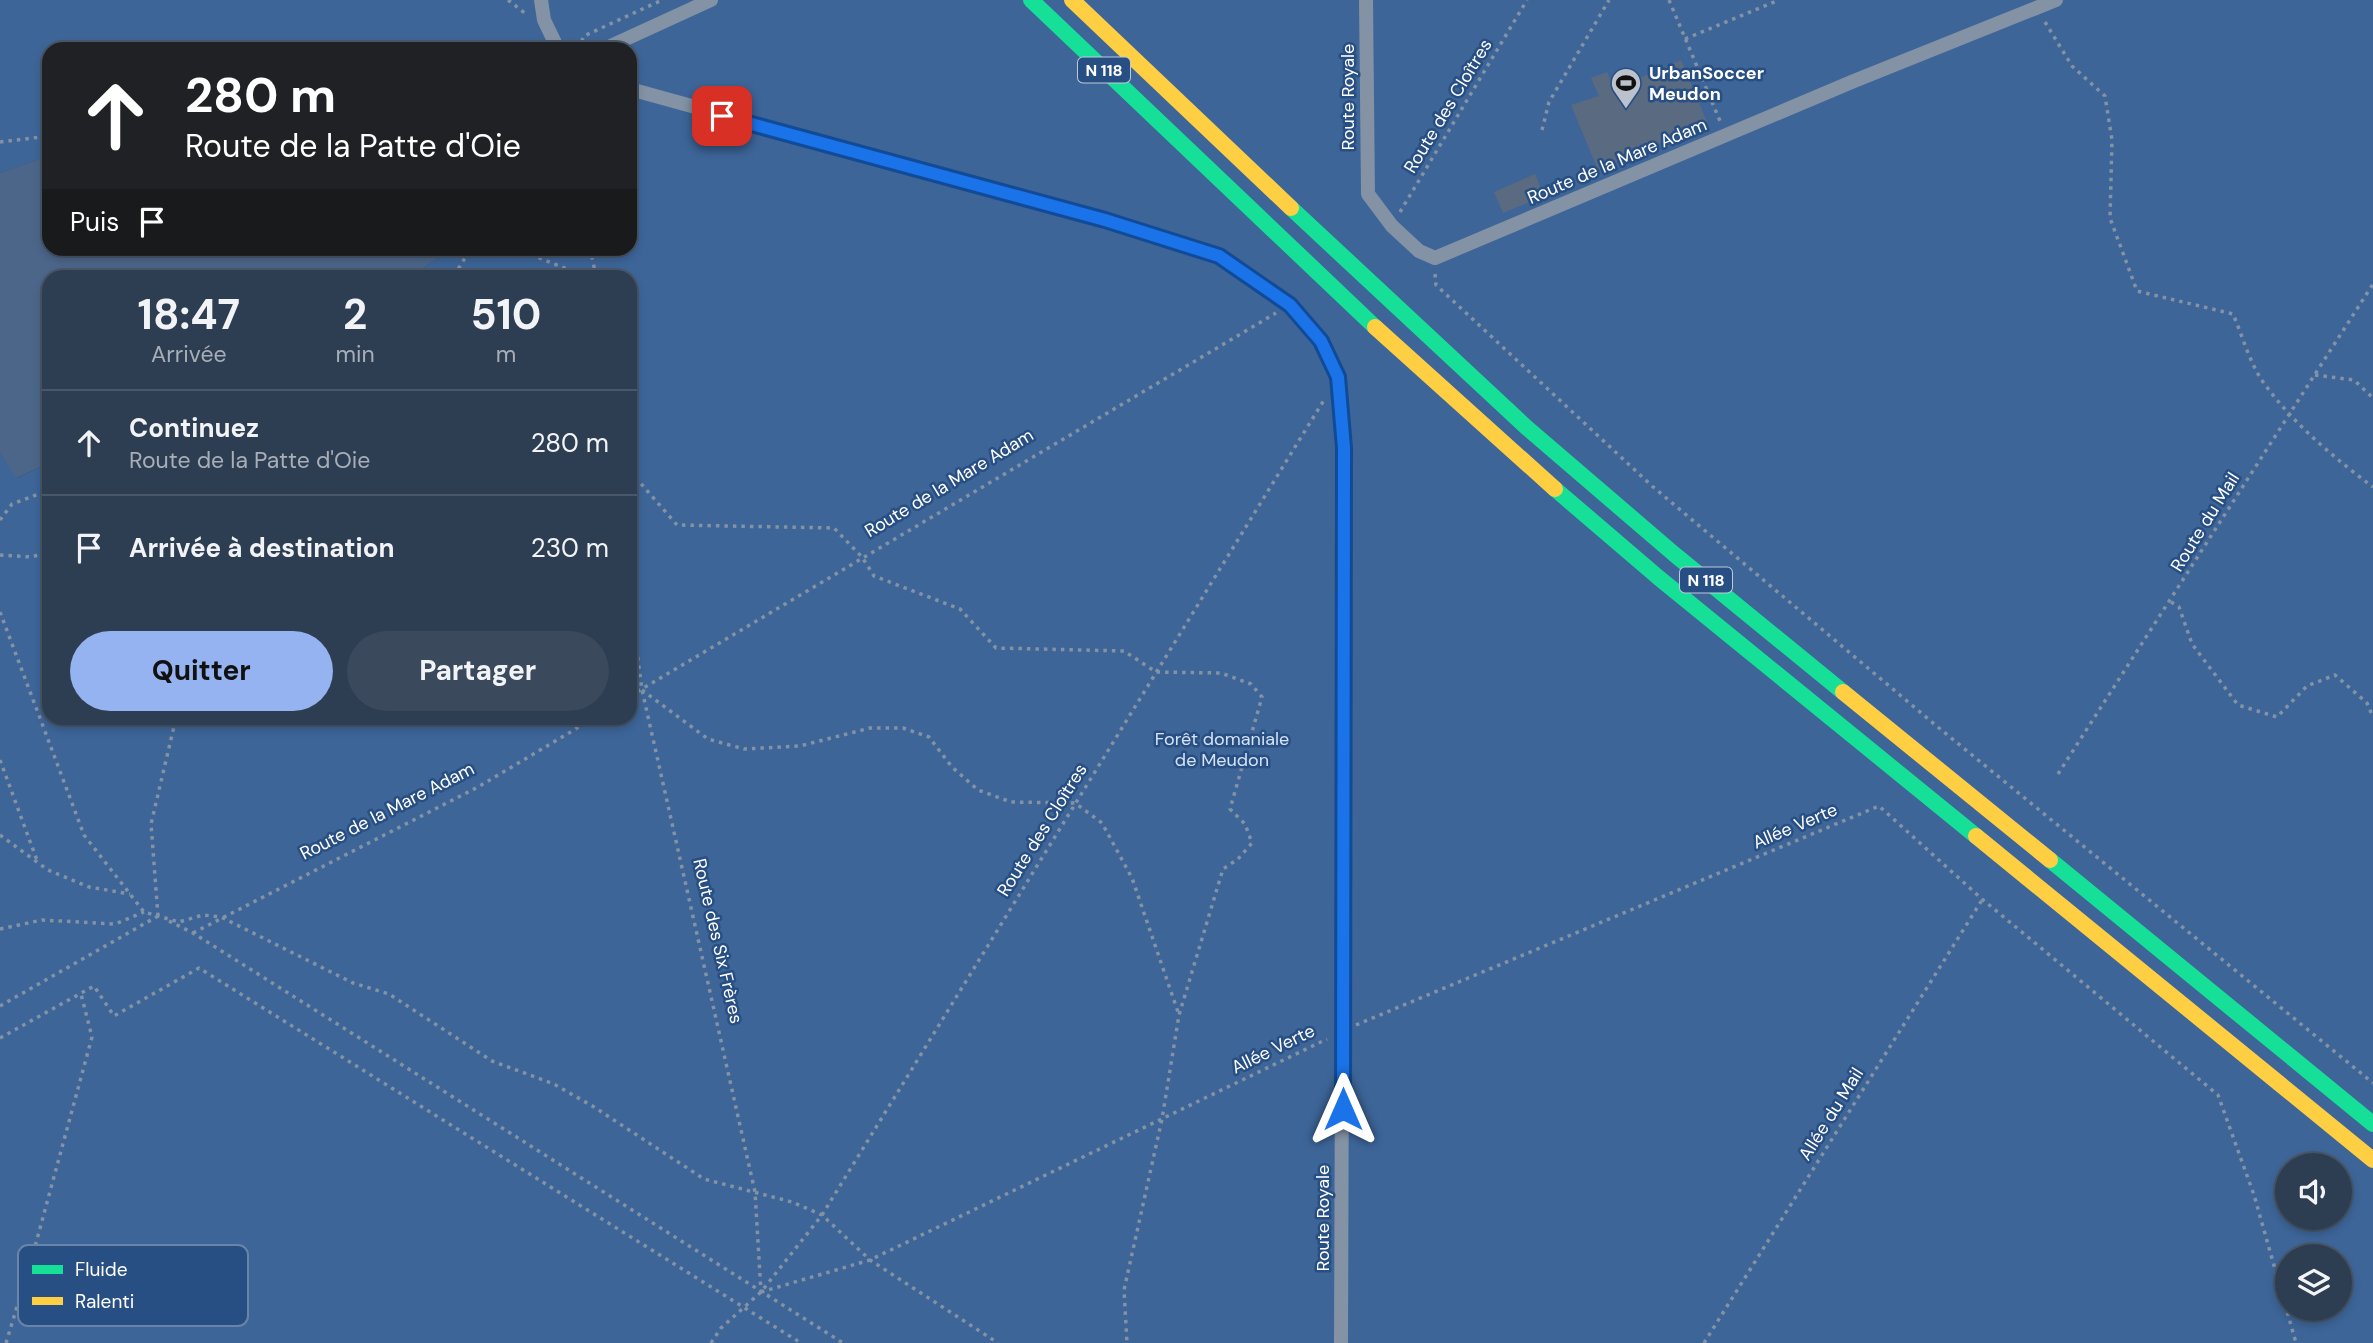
<!DOCTYPE html>
<html lang="fr">
<meta charset="utf-8">
<style>
:root{--surface:#2e3e52;--page:#3a495c;--text:#f1f3f6;--muted:#a7aeb8;--line:#495769;--accent:#95b2f1}
body{margin:0;font-family:"DM Sans",sans-serif;background:var(--page);color:var(--text);height:100vh;display:flex;flex-direction:column;font-size:26px;white-space:nowrap}
*{box-sizing:border-box;margin:0}
p{font-size:23px;color:var(--muted)}
.icon{flex:none;width:38px;height:38px;fill:none;stroke:currentColor;stroke-width:2;stroke-linecap:round;stroke-linejoin:round}
.map{position:relative;flex:1;overflow:hidden}
.sheet{position:absolute;left:42px;top:270px;width:595px;height:455px;display:flex;flex-direction:column;background:var(--surface);border-radius:21px;box-shadow:0 4px 10px #0003,0 0 0 2px var(--line)}
.sheet>*{flex:none}
.top-card{position:absolute;left:42px;top:42px;width:595px;height:214px;border-radius:21px;box-shadow:0 4px 10px #0003,0 0 0 2px var(--line);background:#202124;color:#fff;overflow:hidden}
.fabs{position:absolute;left:2275px;top:1153px;display:grid;gap:14px}
.fabs a{display:grid;place-items:center;width:77px;height:77px;border-radius:50%;background:var(--surface);box-shadow:0 4px 10px #0003,0 0 0 2px var(--line);font-size:35px}
.pin{position:absolute;display:grid;place-items:center;width:60px;height:60px;color:#fff;margin:-30px;border-radius:14px;box-shadow:0 4px 10px #0006}
.me{position:absolute;width:77px;margin:-38px;rotate:0deg;stroke-linejoin:round;filter:drop-shadow(0 0 5px #0008)}
.turn{display:flex;align-items:center;gap:24px;height:147px;padding:0 28px;font-size:32px}
.turn .icon{width:91px;height:91px;stroke-width:2.5}
.turn b{display:block;font-size:49px;line-height:60px}
.then{display:flex;align-items:center;height:66px;padding:0 28px;background:#0003;gap:14px;font-size:26px}
.eta{display:flex;justify-content:space-evenly;align-items:center;height:119px;text-align:center}
.eta b{font-size:42px;font-weight:700;line-height:49px}
.primary-button{display:flex;gap:14px;margin-top:auto;padding:14px 28px}
.primary-button a{flex:1;height:80px;border-radius:42px;background:var(--accent);color:#111;font-size:28px;font-weight:700;line-height:80px;text-align:center}
.primary-button a+a{background:var(--page);color:var(--text)}
ul{padding:0;list-style:none}
li{display:flex;align-items:center;gap:21px;height:105px;padding:0 28px;border-top:2px solid var(--line)}
li div{flex:1}
li b{display:block;font-size:26px}
li em{font-style:normal}
.map>svg:first-child{display:block}
</style>
<div class="map">
<svg width="2373" height="1343" viewBox="0 0 2373 1343">
<rect width="100%" height="100%" fill="#3d526e"/>
<path fill="#3d6598" fill-rule="evenodd" d="M0,0H2373V1343H0V453L17,478L49,463V718H630V276H411L451,249L630,248V49H49V156L0,173ZM2287,1166H2340V1218H2287ZM2287,1256H2340V1309H2287Z"/>
<path fill="#4c668a" d="M49,156V248L451,249L411,276H49V463L16,478L0,453V173Z"/>
<g fill="#5a6b81">
<path d="M1681,60L1707,122L1598,170L1571,105L1599,96L1591,78L1607,72L1615,89Z"/>
<path d="M1535,174L1544,196L1503,213L1494,192Z"/>
</g>
<g fill="none" stroke-linecap="round" stroke-linejoin="round">
<g stroke="#8392a4" stroke-width="3.5" stroke-dasharray="3.5 5" stroke-linecap="butt">
<path d="M508,0L526,14"/>
<path d="M1669,0L1720,121"/>
<path d="M2045,22L2072,66L2105,96L2112,140L2110,218L2137,291L2233,314C2242,335 2249,360 2261,379C2290,421 2333,457 2373,487"/>
<path d="M1685,39L1779,0"/>
<path d="M578,49L584,36L662,0"/>
<path d="M1542,130L1549,102L1609,0"/>
<path d="M0,142L49,136"/>
<path d="M1400,212L1527,0"/>
<path d="M515,248L584,276"/>
<path d="M590,248L596,276"/>
<path d="M1435,274L1436,285L1652,486L1939,728L2373,1083"/>
<path d="M454,276L471,248"/>
<path d="M2315,375L2354,380L2373,398"/>
<path d="M630,471L677,525L834,528L862,557L874,576L960,609L996,648L1124,651L1156,672L1221,673L1251,684L1262,697L1230,809L1245,824L1252,843L1238,859L1223,869L1179,1015L1162,1119L1124,1290L1127,1343"/>
<path d="M0,520L12,504L49,490"/>
<path d="M0,555L31,557L49,552"/>
<path d="M630,598L642,690L755,1192L761,1292"/>
<path d="M2171,602L2179,607L2192,644L2238,705L2277,717L2307,686L2335,675L2367,703L2373,717"/>
<path d="M0,612L84,835L144,912L179,922L203,915L221,917L353,983L389,994L492,1061L554,1084L594,1107L704,1179L792,1202L822,1215L870,1260L998,1343"/>
<path d="M642,690L708,739L744,749L800,746L870,728H903L929,737L952,767L978,790L1011,802L1075,803L1102,823L1132,878L1179,1015"/>
<path d="M630,696L1276,313"/>
<path d="M0,760L38,863"/>
<path d="M2058,774L2373,284"/>
<path d="M0,835L48,870L89,887L130,894"/>
<path d="M158,916L151,824L176,718"/>
<path d="M169,921L193,933L843,1343"/>
<path d="M0,929L42,920L115,924L144,912"/>
<path d="M193,933L478,787L594,718"/>
<path d="M0,1006L158,916"/>
<path d="M1356,1025L1879,806L1982,899L2218,1095L2254,1195L2296,1343"/>
<path d="M0,1038L94,986L114,1016L199,968L801,1343"/>
<path d="M761,1292L870,1260L1327,1039"/>
<path d="M6,1343L33,1254L92,1037L81,994"/>
<path d="M711,1343L721,1328L761,1292L822,1215L1324,400"/>
<path d="M1704,1343L1982,900"/>
</g>
<g stroke="#8392a4" stroke-width="14">
<path d="M541,0L544,20L558,49"/>
<path d="M1366,0L1368,194L1392,226L1419,251L1435,258L1854,81L2056,0"/>
<path d="M604,49L711,0"/>
<path d="M630,89L1105,220L1219,256L1290,305L1321,341L1338,377L1344,448L1341,1343"/>
</g>
<g stroke="#16e098" stroke-width="16">
<path d="M1031,0L1375,327"/>
<path d="M1291,208L1526,427L1674,554L1843,692"/>
<path d="M1555,489L1659,578L1976,836"/>
<path d="M2050,860L2373,1124"/>
</g>
<g stroke="#ffcf43" stroke-width="16">
<path d="M1072,0L1291,208"/>
<path d="M1375,327L1555,489"/>
<path d="M1843,692L2050,860"/>
<path d="M1976,836L2373,1160"/>
</g>
</g>
<g fill="none" stroke-linecap="round" stroke-linejoin="round">
<g stroke="#114b97" stroke-width="18">
<path id="route" d="M722,116L1105,220L1219,256L1290,305L1321,341L1338,377L1344,448L1343,1109"/>
</g>
<use href="#route" stroke="#1a73e8" stroke-width="12"/>
</g>
<defs>
<g id="stadium-pin" transform="scale(1.575)"><path d="M0 17L-7.5 6A9.5 9.5 0 1 1 7.5 6Z" fill="#bbc2cc" stroke="#284f83"/><path d="M0-5a6.5 5 0 1 0 0 10a6.5 5 0 1 0 0-10ZM-3.5-1.8h7v3.6h-7Z" fill="#111"/></g>
</defs>
<g fill-rule="evenodd">
<use href="#stadium-pin" x="1626" y="83"/>
</g>
<g text-anchor="middle" stroke-width="5" stroke-linejoin="round" paint-order="stroke">
<g fill="#284f83" stroke="#becada" stroke-width="2">
<rect x="1078" y="57.5" width="52" height="25" rx="5"/>
<rect x="1680" y="567.5" width="52" height="25" rx="5"/>
</g>
<g font-size="16" font-weight="bold" fill="#fff">
<text x="1104" y="76">N 118</text>
<text x="1706" y="586">N 118</text>
</g>
<g font-size="18" font-weight="bold" fill="#fff" stroke="#284f83" text-anchor="start">
<text x="1649" y="79">UrbanSoccer<tspan x="1649" dy="21">Meudon</tspan></text>
</g>
<g font-size="18" fill="#fff" stroke="#284f83">
<text transform="translate(1348 97) rotate(-90)" y="6">Route Royale</text>
<text transform="translate(1448 106) rotate(-59)" y="6">Route des Cloîtres</text>
<text transform="translate(1617 161) rotate(-23)" y="6">Route de la Mare Adam</text>
<text transform="translate(949 483) rotate(-31)" y="6">Route de la Mare Adam</text>
<text transform="translate(2205 522) rotate(-58)" y="6">Route du Mail</text>
<text transform="translate(387 811) rotate(-27)" y="6">Route de la Mare Adam</text>
<text transform="translate(1795 826) rotate(-23)" y="6">Allée Verte</text>
<text transform="translate(1042 830) rotate(-58)" y="6">Route des Cloîtres</text>
<text transform="translate(718 941) rotate(77)" y="6">Route des Six Frères</text>
<text transform="translate(1273 1049) rotate(-26)" y="6">Allée Verte</text>
<text transform="translate(1831 1114) rotate(-58)" y="6">Allée du Mail</text>
<text transform="translate(1323 1218) rotate(-90)" y="6">Route Royale</text>
</g>
<g font-size="18" fill="#d5e3f5" stroke="#284f83">
<text x="1222" y="745">Forêt domaniale<tspan x="1222" dy="21">de Meudon</tspan></text>
</g>
</g>
<rect x="18" y="1245" width="230" height="81" rx="10" fill="#284f83" stroke="#6884a8" stroke-width="2"/>
<rect x="32" y="1265" width="31" height="9" fill="#16e098"/>
<rect x="32" y="1297" width="31" height="8" fill="#ffcf43"/>
<g font-size="19" fill="#fff">
<text x="75" y="1276">Fluide</text>
<text x="75" y="1308">Ralenti</text>
</g>
</svg>
<div class="fabs">
<a><svg class="icon" aria-label="sound" viewBox="0 0 24 24"><path d="M4 9h4l5-4v14l-5-4H4zM17 9q2 3 0 6"/></svg></a>
<a><svg class="icon" aria-label="layers" viewBox="0 0 24 24"><path d="M12 4l9 5-9 5-9-5zM3 14l9 5 9-5"/></svg></a>
</div>
<div class="pin" style="left:722px;top:116px;background:#d93025"><svg class="icon" aria-label="arrive" viewBox="0 0 24 24"><path d="M6 21V4h12l-3 4 3 4H6"/></svg></div>
<svg class="me" style="left:1343px;top:1109px" viewBox="-20 -20 40 40"><path d="M0-17L14 15 0 8-14 15z" fill="#1a73e8" stroke="#fff" stroke-width="4"/></svg>
<div class="top-card">
<div class="turn"><svg class="icon" aria-label="ahead" viewBox="0 0 24 24"><path d="M12 20V5M6 11l6-6 6 6"/></svg><div><b>280 m</b>Route de la Patte d'Oie</div></div>
<div class="then">Puis<svg class="icon" aria-label="arrive" viewBox="0 0 24 24"><path d="M6 21V4h12l-3 4 3 4H6"/></svg></div>
</div>
<section class="sheet">
<div class="eta">
<div><b>18:47</b><p>Arrivée</p></div>
<div><b>2</b><p>min</p></div>
<div><b>510</b><p>m</p></div>
</div>
<ul>
<li><svg class="icon" aria-label="ahead" viewBox="0 0 24 24"><path d="M12 20V5M6 11l6-6 6 6"/></svg><div><b>Continuez</b><p>Route de la Patte d'Oie</p></div><em>280 m</em></li>
<li><svg class="icon" aria-label="arrive" viewBox="0 0 24 24"><path d="M6 21V4h12l-3 4 3 4H6"/></svg><div><b>Arrivée à destination</b></div><em>230 m</em></li>
</ul>
<div class="primary-button"><a>Quitter</a><a>Partager</a></div>
</section>
</div>
